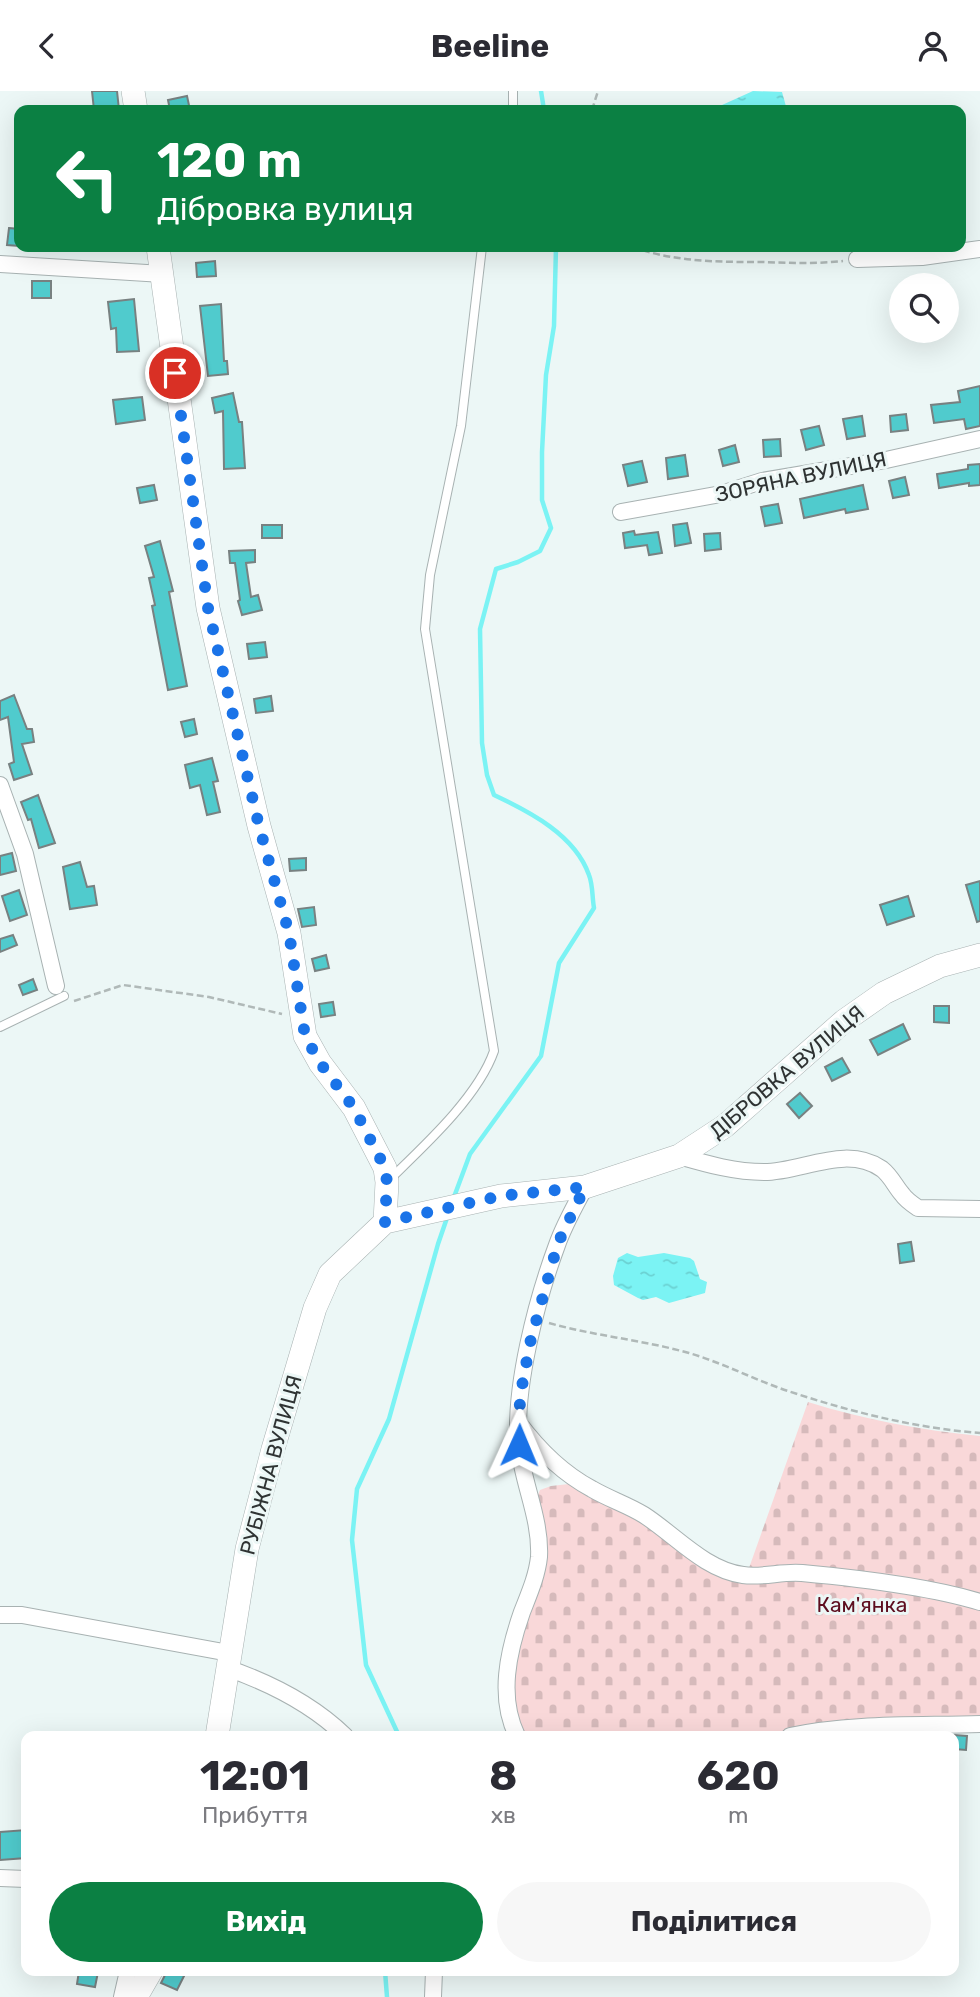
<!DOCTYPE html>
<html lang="uk">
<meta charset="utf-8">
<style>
:root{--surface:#fff;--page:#f7f7f7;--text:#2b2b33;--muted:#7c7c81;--accent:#0b8043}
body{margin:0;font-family:Rubik,sans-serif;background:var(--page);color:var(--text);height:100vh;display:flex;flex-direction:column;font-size:26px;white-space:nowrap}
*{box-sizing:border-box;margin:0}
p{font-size:23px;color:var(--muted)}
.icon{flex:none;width:38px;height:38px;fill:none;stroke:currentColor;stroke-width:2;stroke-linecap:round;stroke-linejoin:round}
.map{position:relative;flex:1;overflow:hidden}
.sheet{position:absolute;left:21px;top:1640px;width:938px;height:245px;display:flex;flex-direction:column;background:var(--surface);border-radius:14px;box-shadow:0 7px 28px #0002}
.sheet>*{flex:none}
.top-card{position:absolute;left:14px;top:14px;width:952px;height:147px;border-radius:14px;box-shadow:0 7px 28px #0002;background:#0b8043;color:#fff;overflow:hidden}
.buttons{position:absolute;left:889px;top:182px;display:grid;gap:14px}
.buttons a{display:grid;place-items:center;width:70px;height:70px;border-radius:50%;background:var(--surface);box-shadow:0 7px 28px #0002;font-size:35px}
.pin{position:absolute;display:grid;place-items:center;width:60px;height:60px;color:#fff;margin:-30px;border:4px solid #fff;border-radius:50%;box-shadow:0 2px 7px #0007}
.me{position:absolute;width:77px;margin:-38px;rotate:1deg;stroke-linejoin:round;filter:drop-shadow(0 0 5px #0008)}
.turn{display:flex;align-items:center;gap:24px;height:147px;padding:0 28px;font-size:32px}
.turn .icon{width:91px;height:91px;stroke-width:2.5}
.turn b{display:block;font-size:49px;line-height:60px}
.eta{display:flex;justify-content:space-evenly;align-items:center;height:119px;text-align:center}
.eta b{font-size:42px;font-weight:700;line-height:49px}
.button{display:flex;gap:14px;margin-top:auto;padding:14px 28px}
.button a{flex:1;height:80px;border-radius:42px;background:var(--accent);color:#fff;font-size:28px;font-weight:700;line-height:80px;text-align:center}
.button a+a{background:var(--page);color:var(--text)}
header{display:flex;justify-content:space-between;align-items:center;height:91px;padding:0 28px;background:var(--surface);font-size:32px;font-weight:700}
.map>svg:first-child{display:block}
</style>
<header><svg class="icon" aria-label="back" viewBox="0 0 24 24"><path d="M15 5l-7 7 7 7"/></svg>Beeline<svg class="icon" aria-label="person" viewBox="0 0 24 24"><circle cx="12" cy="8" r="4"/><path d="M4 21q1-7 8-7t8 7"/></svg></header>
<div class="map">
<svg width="980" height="1906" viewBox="0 0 980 1906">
<defs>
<pattern id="cemetery-stones" width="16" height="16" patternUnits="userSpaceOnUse" patternTransform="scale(1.75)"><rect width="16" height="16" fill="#f9d8d9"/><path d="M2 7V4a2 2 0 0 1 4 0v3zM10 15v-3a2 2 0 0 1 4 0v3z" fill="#d6babb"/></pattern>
<pattern id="water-ripples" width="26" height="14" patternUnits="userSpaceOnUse" patternTransform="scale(1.75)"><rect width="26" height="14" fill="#7bf3f4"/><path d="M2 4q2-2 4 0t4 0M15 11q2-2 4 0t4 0" fill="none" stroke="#6bd1d2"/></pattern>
</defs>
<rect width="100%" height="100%" fill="#ecf7f6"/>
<path fill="url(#cemetery-stones)" d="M808,1311C866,1329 920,1339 980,1345V1630L814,1636L772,1645H524C499,1593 519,1569 528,1518C534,1482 534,1444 536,1408L540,1399L551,1395L569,1393L642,1430L707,1475L749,1477Z"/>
<g fill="url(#water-ripples)">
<path d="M753,0L782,1L787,19H711Z"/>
<path d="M627,1162L638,1166L664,1162L690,1167L694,1170L700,1188L707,1191L705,1202L669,1212L656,1206L643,1209L638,1207L614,1194L613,1185L618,1167Z"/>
</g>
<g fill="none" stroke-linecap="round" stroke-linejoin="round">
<g stroke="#7bf3f4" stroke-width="4.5">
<path d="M541,0L544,19"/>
<path d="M454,1106L470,1063L541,965L559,872L594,817C592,806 593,794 589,784C575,744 530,721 494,704L487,684L482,652L480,538L496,478L518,471L540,460L551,437L542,409V361L546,284L554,235L556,156"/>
<path d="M399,1645L366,1574L352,1449L357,1398L389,1328L438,1153L448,1124"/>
<path d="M385,1880L387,1906"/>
</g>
</g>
<g fill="#50cbcd" stroke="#788181" stroke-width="2">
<path d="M92,0H117L119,19H94Z"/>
<path d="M187,5L190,19H170L168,9Z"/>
<path d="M9,137L19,138V155L7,154Z"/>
<path d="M215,170L216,185L197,186L196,172Z"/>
<rect x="32" y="190" width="19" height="17"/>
<path d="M134,208L139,260L117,261L116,237L111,238L108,211Z"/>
<path d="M221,213L224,270H227L228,283L208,285L200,215Z"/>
<path d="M980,295V335L966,338L964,328L934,332L931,314L960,311L958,300Z"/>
<path d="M233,302L239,331H242L245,377L224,378L223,320L215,322L212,307Z"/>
<path d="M142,306L145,329L116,333L113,309Z"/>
<path d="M906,323L908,339L891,341L890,325Z"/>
<path d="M862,325L865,345L847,348L843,328Z"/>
<path d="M819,335L824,354L806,359L801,339Z"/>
<path d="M780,348L781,365L764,366L763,349Z"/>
<path d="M735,354L739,371L723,375L719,359Z"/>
<path d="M685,364L688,385L668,388L666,367Z"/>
<path d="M642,370L647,391L628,395L623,374Z"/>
<path d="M980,373V394L969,395V392L939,397L937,383L968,378V374Z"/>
<path d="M905,386L909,404L893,407L889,390Z"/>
<path d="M154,394L157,409L140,412L137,397Z"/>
<path d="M863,394L868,418L846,422L845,418L804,427L800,408Z"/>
<path d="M778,413L782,432L765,435L761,416Z"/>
<path d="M687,432L691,452L675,455L673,434Z"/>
<rect x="262" y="434" width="20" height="13"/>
<path d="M634,440L635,444L658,441L662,462L649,464L647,454L625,457L623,442Z"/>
<path d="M720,442L721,458L705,460L704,443Z"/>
<path d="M160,450L173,500L169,501L187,595L168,599L152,515L155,514L149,487L154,486L145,455Z"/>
<path d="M255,459V471L246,472L251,506L258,504L262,519L242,524L238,510L240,509L235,472H230L229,460Z"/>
<path d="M265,551L267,566L249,568L247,553Z"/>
<path d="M14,604L27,638H32L34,651L22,653L32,683L14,689L9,673L14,671L8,626L0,629V610Z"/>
<path d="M271,605L273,620L256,622L254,608Z"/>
<path d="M194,628L197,643L185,646L181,631Z"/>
<path d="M212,667L218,690L213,691L220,721L207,724L200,694L190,697L185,674Z"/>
<path d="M38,704L55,752L39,757L31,728L28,729L21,711Z"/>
<path d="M12,762L16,780L0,784V765Z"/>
<path d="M306,767V779L290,780L289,768Z"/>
<path d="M80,771L87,796L94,795L97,814L70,818L63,776Z"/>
<path d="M980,790V830L977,831L966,794Z"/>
<path d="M19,799L27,824L10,830L2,805Z"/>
<path d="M908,805L914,825L887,834L880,814Z"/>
<path d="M314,816L316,834L302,836L298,818Z"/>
<path d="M13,844L17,854L0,861V848Z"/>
<path d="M326,864L329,877L315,880L312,868Z"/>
<path d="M33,888L37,899L23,904L19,894Z"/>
<path d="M333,911L335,924L321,926L319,913Z"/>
<path d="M934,915H949V932L934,931Z"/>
<path d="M903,933L910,948L878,964L870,949Z"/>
<path d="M842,967L850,981L832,990L825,976Z"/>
<path d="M800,1002L812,1015L799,1027L787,1013Z"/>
<path d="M911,1151L914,1170L900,1172L898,1153Z"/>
<path d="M954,1644L967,1645L966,1659L954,1658Z"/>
<path d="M26,1739V1767L0,1769V1741Z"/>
<path d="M79,1880L98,1881L95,1896L77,1893Z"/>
<path d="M167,1880H177L185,1883L177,1899L161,1892Z"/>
</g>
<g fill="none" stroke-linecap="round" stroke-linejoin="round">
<g stroke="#a8b2b2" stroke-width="10">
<g id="lane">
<path d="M513,0V19"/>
<path d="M0,936L64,905"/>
<path d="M389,1089C424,1055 478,1006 494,960L425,538L430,484L461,335L482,156"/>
</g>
</g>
<g stroke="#a8b2b2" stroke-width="18">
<g id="street">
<path d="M857,168L922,166L980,158"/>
<path d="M0,173L163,183"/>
<path d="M621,421L721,403L762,390L886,369L980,348"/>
<path d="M0,694L25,763L56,895"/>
<path d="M679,1065C707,1073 734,1081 764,1081C802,1081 846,1053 882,1078C891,1085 895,1095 902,1103C906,1109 912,1113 918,1117L980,1118"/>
<path d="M518,1331C538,1358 562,1382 592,1398C609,1408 628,1414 644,1424C675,1444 705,1479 743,1484C762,1487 783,1480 802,1482C856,1487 928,1495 980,1511"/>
<path d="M0,1524H22L229,1562"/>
<path d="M227,1577C270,1592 312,1613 345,1645"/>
<path d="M517,1645C498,1606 508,1561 522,1521C529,1503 537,1485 539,1466C541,1428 523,1393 519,1356C513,1298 537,1208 557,1154C564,1134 575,1115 585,1096"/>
<path d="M790,1645C852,1632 917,1635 980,1633"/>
<path d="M0,1787L26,1788"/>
<path d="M122,1906L128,1880"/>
<path d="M433,1906L434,1880"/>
</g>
</g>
<g stroke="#a8b2b2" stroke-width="24">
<g id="secondary">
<path d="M133,0L136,19"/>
<path d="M158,156L208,517L259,735L289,842L305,945L320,972L354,1017L385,1077L387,1091L385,1131"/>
<path d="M217,1645L247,1458L273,1358L315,1217L330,1183L385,1131L501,1105L585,1096L679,1065L725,1035L844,930L884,902L940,875L980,864"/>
<path d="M136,1906L151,1880"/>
</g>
</g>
<g stroke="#b0b9b8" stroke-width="2.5" stroke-dasharray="7 3.5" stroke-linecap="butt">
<path d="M592,19L598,0"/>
<path d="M633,156C674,171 719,171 762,171C789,172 816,173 843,170"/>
<path d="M74,910L123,894L209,906L282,923"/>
<path d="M549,1232C595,1245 643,1249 689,1262C723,1272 755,1289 788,1300C851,1321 915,1337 980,1342"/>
</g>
<use href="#lane" stroke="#fff" stroke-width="8"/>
<use href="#street" stroke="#fff" stroke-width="16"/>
<use href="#secondary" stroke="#fff" stroke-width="23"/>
</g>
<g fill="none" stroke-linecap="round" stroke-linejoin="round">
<path stroke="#1a73e8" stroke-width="12" stroke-dasharray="0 21.6" d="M175,282L208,517L259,735L289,842L305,945L320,972L354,1017L385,1077L387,1091L385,1131L501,1105L585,1096L558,1152L530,1252L520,1306L519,1354"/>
</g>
<g text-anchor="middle" stroke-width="6" stroke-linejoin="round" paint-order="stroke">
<g font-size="21" fill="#2f3333" stroke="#ecf7f6">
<text transform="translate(801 386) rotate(-12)" y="7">ЗОРЯНА ВУЛИЦЯ</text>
<text transform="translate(787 981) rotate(-40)" y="7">ДІБРОВКА ВУЛИЦЯ</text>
<text transform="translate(271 1374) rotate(-75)" y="7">РУБІЖНА ВУЛИЦЯ</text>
</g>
<g font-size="21" fill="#5d0e1f" stroke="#ecf7f6">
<text x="862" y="1521">Кам'янка</text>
</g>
</g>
</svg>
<div class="buttons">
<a><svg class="icon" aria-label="search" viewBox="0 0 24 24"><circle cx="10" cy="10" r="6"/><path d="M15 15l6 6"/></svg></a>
</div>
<div class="pin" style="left:175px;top:282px;background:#d93025"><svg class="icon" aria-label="arrive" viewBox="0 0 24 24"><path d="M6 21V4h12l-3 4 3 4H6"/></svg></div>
<svg class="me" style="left:519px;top:1354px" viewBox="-20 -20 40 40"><path d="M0-17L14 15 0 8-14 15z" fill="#1a73e8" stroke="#fff" stroke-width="4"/></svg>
<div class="top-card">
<div class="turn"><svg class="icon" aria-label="left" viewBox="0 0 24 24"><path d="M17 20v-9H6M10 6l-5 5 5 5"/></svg><div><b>120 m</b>Дібровка вулиця</div></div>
</div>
<section class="sheet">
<div class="eta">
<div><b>12:01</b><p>Прибуття</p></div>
<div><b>8</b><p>хв</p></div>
<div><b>620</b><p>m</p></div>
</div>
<div class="button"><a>Вихід</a><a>Поділитися</a></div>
</section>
</div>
